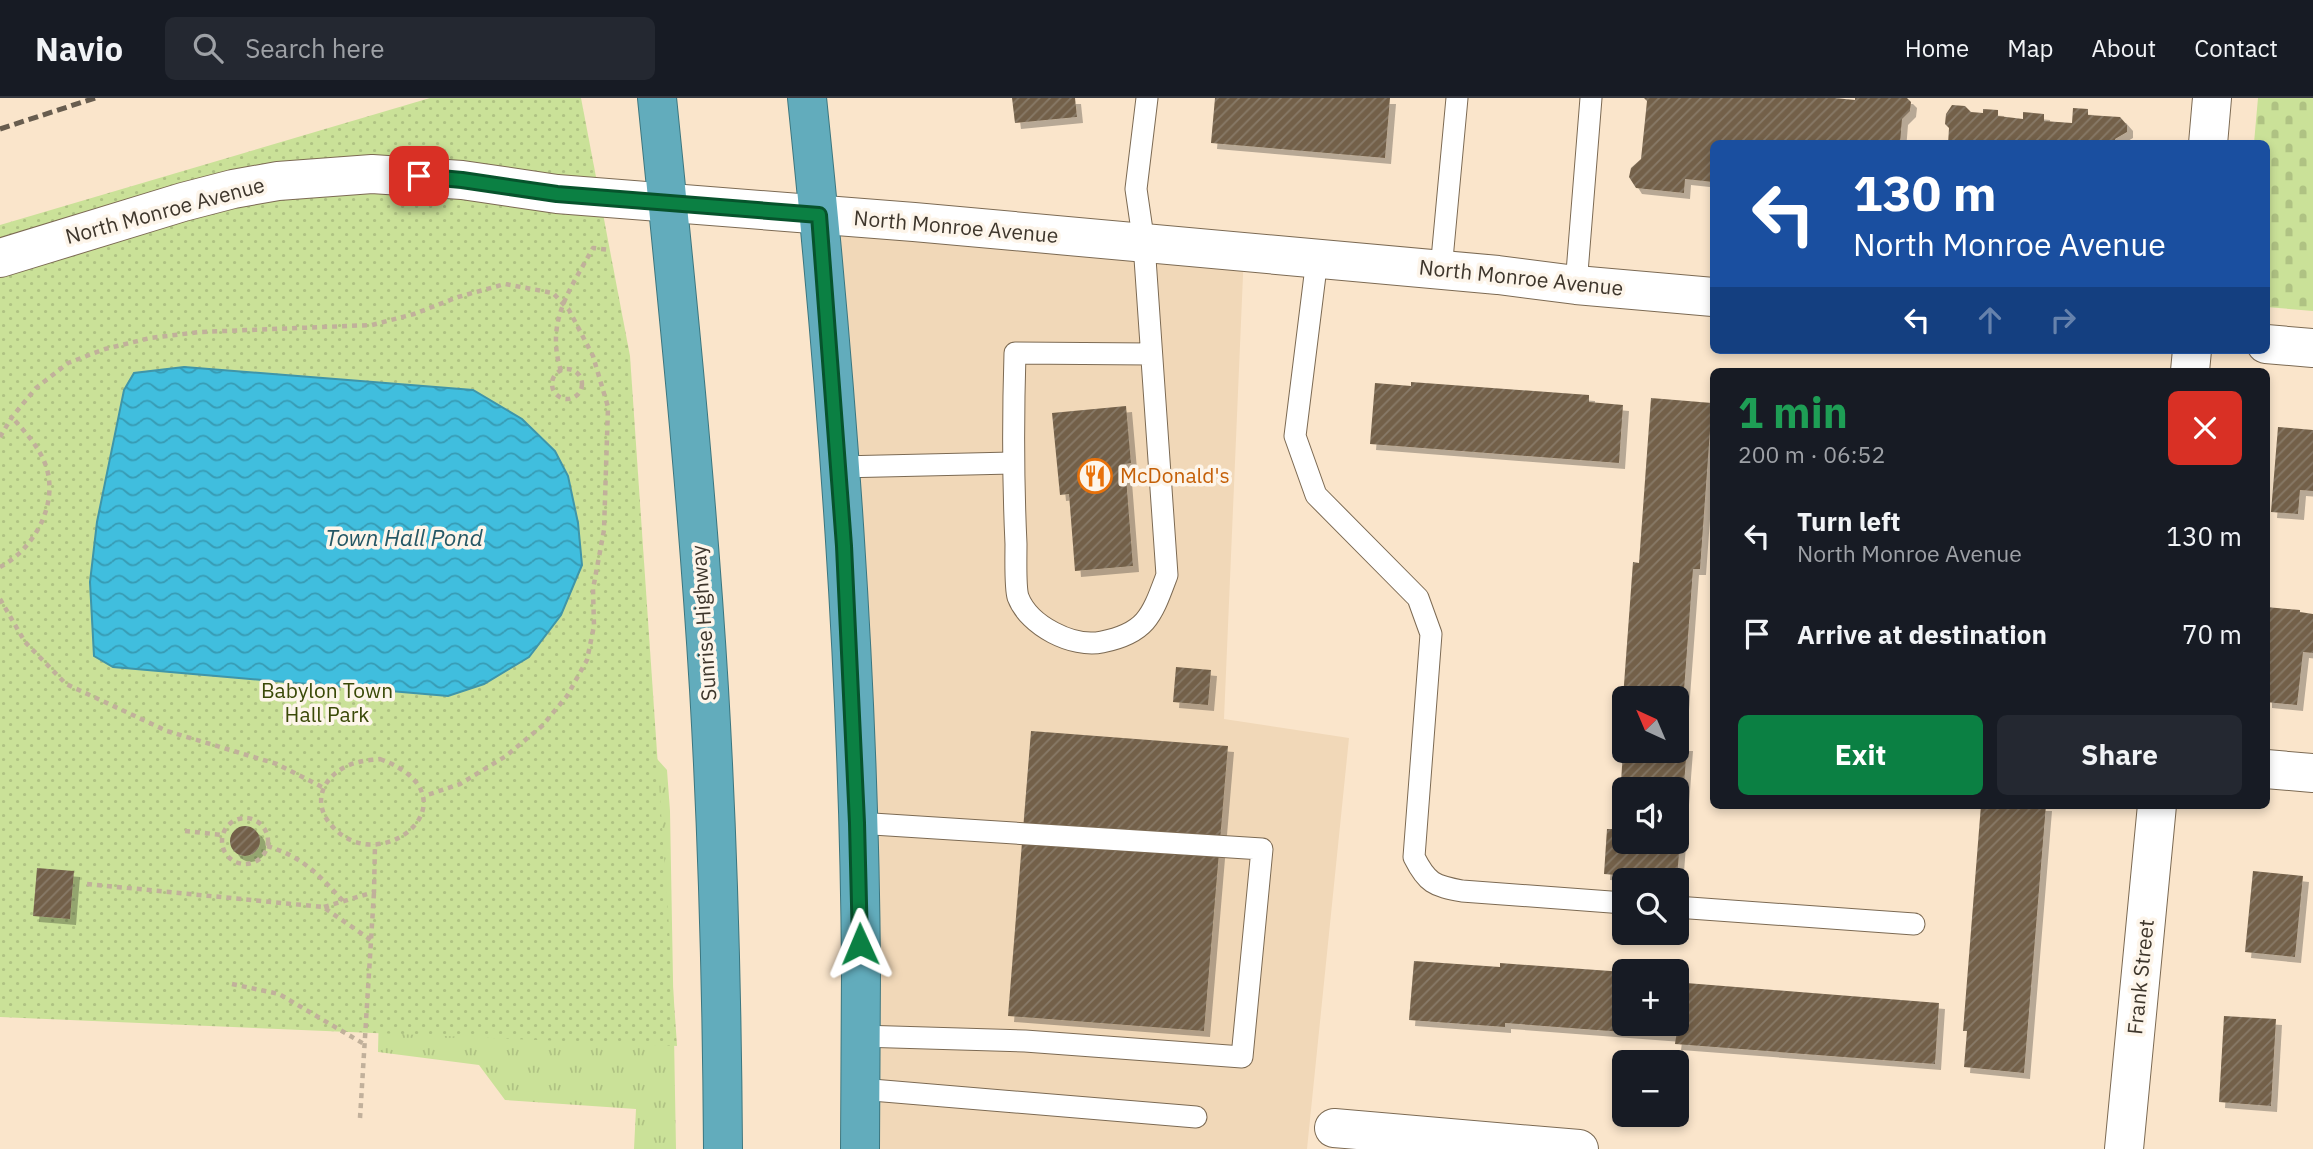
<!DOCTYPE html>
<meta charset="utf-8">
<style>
:root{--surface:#171b24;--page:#242831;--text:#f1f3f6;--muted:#9ea1a6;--line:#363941;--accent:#0b8043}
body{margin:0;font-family:"IBM Plex Sans",sans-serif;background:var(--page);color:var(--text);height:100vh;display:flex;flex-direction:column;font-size:26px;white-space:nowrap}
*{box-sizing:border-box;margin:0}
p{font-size:23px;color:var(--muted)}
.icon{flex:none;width:38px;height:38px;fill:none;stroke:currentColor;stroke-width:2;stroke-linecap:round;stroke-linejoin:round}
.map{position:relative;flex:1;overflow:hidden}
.panel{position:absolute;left:1710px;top:270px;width:560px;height:441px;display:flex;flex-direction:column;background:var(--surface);border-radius:10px;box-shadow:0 4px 10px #0003}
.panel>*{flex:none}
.banner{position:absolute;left:1710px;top:42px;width:560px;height:214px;border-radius:10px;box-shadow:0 4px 10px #0003;background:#1a4fa0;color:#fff;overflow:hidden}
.needle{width:46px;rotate:316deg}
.tools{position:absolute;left:1612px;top:588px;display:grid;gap:14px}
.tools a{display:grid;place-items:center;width:77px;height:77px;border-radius:10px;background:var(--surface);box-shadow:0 4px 10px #0003;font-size:35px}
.pin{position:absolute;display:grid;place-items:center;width:60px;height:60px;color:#fff;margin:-30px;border-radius:14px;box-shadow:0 4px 10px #0006}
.me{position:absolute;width:77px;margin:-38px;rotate:359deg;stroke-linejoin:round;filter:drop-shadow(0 0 5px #0008)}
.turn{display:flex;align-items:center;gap:24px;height:147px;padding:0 28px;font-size:32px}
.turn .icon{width:91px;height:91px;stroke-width:2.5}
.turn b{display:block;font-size:49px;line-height:60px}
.lanes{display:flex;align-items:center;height:66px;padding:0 28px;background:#0003;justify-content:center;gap:35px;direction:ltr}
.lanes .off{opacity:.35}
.round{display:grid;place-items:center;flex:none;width:74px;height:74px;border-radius:10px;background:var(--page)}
.head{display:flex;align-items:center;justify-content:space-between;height:119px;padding:0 28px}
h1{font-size:42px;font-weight:700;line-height:52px;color:#1e9e55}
.cta{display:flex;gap:14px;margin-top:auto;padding:14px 28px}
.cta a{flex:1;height:80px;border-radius:10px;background:var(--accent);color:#fff;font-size:28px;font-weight:700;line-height:80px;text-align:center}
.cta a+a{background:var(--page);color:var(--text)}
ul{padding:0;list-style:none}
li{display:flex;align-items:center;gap:21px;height:98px;padding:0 28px}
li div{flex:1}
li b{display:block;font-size:26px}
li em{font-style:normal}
header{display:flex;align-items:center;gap:42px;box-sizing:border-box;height:98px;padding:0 35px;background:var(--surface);border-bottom:2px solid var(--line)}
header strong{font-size:33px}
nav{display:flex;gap:38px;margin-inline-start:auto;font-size:24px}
.search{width:490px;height:63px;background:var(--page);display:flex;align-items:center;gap:18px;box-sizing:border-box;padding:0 24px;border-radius:10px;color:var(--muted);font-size:26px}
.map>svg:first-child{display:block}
</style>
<header>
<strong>Navio</strong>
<div class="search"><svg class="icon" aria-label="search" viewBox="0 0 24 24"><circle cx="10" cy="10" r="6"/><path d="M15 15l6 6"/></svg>Search here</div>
<nav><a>Home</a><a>Map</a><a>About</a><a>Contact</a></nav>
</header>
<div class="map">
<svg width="2313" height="1051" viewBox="0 0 2313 1051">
<defs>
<pattern id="grass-tufts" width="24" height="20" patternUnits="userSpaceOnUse" patternTransform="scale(1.75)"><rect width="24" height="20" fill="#cae198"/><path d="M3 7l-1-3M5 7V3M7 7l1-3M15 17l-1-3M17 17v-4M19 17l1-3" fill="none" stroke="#afc283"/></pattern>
<pattern id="cemetery-stones" width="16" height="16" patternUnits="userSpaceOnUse" patternTransform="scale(1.75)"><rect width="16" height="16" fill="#cae198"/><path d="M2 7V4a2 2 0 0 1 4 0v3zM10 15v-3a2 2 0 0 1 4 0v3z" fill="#afc283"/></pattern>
<pattern id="park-dots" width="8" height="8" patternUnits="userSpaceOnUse" patternTransform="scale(1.75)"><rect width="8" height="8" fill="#cae198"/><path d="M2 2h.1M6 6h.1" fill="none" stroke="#afc283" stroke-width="1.8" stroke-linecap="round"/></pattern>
<pattern id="water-waves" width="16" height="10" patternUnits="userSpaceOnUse" patternTransform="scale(1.75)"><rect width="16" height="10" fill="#40bede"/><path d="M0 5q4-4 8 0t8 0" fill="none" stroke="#379bb4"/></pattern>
<pattern id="building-hatch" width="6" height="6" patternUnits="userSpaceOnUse" patternTransform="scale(1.75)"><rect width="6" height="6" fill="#73614a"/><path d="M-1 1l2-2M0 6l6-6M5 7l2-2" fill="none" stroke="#887a68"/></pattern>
<filter id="shadow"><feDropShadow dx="6" dy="6" stdDeviation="0" flood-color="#0004"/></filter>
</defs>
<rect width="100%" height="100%" fill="#fae5cb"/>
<path fill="#f1d8b8" d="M819,117L1244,154L1224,621L1349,640L1307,1051H860Z"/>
<path fill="url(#grass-tufts)" d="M649,652L667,672L670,713L676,1051H634L636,1011L505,1002L479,967L378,954L382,785Z"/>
<path fill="url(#cemetery-stones)" d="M2258,0H2313V213L2266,209V46L2254,45Z"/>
<path fill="url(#park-dots)" d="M430,0H581L630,258L677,948L0,919V127Z"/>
<path fill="url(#water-waves)" stroke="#3f95a9" stroke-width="2" d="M184,269L473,292L522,321L555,353L568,378L578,425L582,467L561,517L529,559L484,586L448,598L113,569L94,558L90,484L97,424L124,292L134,275Z"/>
<g fill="url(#building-hatch)" fill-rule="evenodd" filter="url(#shadow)">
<path d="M1012,0H1075L1077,19L1015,25Z"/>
<path d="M1215,0H1390L1385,60L1211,45Z"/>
<path d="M1644,0H1835L1855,2V0H1907L1911,4L1910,13L1902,21L1900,46H1713V84L1685,81L1684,95L1636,90L1629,79L1631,70L1641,61L1647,3Z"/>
<path d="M1952,7L1965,8L1971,14L1983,15V11L1998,12V18L2023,21V14L2044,16V23L2072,25L2073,10L2088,11V17L2120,19L2127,27V34L2115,41V46H1948L1949,30L1945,26L1946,16Z"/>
<path d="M1411,284L1589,297V304L1623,307L1619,365L1370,346L1375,285L1411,288Z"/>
<path d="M1651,300L1712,305L1700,471H1693L1680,647H1687L1677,782L1604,776L1607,731H1618L1623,653H1676V600H1623L1633,464L1639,465ZM1624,691H1676V744H1624Z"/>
<path d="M1126,308L1131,365L1125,366L1133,468L1075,473L1069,396L1060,397L1052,315Z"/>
<path d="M2278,329L2313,332V393L2300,392L2298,416L2271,414Z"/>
<path d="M2266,509L2300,512V514L2313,516V555L2303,554L2297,607L2266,604Z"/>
<path d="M1176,569L1211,572L1208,607L1173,604Z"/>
<path d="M1031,633L1228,648L1204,933L1008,918Z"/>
<path d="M1981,707H2046L2024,975L1964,969L1967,933H1963Z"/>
<circle cx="245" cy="743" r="15"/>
<path d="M37,770L74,773L70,821L33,818Z"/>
<path d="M2253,773L2303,778L2295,859L2245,854Z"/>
<path d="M1414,863L1500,869V865L1624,874V926H1676V878H1681L1686,885L1939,905L1935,966L1675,946L1676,938L1505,925V929L1409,922Z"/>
<path d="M2224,918L2276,921L2271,1008L2219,1004Z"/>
</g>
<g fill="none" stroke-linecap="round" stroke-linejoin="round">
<g stroke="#7c6a53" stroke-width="23">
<g id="service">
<path d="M1147,0L1136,91L1144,146L1167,477C1152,517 1147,535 1102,544C1073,550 1029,528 1018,499C1015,489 1016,459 1016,446C1013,382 1013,319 1015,255L1150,256"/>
<path d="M1317,161L1295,338L1316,397L1418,500L1431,536L1414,759C1427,785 1434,788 1462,793L1624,805"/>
<path d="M1441,172L1457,0"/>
<path d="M1576,187L1591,0"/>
<path d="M839,369L1012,365"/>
<path d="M857,725L1262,751L1242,959L1025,943L860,938"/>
<path d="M1676,809L1914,826"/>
<path d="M860,991L1196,1019"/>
</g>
</g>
<g stroke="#7c6a53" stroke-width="40">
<g id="minor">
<path d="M0,160L183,104L233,91L278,83L372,76L462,82L557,96L914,124L1498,177L1576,187L1713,199"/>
<path d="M2266,246L2313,250"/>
<path d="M2266,671L2313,675"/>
<path d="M1334,1030L1579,1051"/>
</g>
</g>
<g stroke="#7c6a53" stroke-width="40">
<g id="tertiary">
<path d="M2208,46L2212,0"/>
<path d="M2190,273L2192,252"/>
<path d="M2124,1051L2157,707"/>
</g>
</g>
<g stroke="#3c767f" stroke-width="40">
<g id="trunk">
<path d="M657,0C677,197 697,393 709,591C718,744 722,898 723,1051"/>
<path d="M807,0C837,289 859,580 861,871C861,931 860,991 860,1051"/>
</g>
</g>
<g stroke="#c1b09b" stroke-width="4.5" stroke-dasharray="5 5" stroke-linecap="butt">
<circle cx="567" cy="286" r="15"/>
<path d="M561,273C545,223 570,192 593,150L611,152"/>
<path d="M0,339L12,319L36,290L68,265L105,251L150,240L200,234L372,227L414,216L458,199L505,186L553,195L569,212L593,258L608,309L604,432L593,491L594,528L587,562L567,598L542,628L506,658L460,686L424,698"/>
<path d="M0,469C36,450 61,402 44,363C36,345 24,333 12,319"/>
<path d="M0,501L25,544L66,586L167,633L277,666L324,690"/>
<path d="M380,661C482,699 380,785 331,727C308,700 328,671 359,664C365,662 373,662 380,661Z"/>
<circle cx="245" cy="743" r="23"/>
<path d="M185,733L223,737"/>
<path d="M267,748C303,759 318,776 343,803"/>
<path d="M87,786L323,809L371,842"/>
<path d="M324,809L374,794L375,746"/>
<path d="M232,886L279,896L364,946"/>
<path d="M360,1020L374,794"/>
</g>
<use href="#service" stroke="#fff" stroke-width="21"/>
<use href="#minor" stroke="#fff" stroke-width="38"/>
<use href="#tertiary" stroke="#fff" stroke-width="38"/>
<use href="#trunk" stroke="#62acbc" stroke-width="38"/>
<path stroke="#685d4f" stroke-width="5" stroke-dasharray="10 5" stroke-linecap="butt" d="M0,31L95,0"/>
</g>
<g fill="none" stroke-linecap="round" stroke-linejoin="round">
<g stroke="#07532c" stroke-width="18">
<path id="route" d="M419,78L462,82L557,96L819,117L844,448L857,725L860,846"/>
</g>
<use href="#route" stroke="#0b8043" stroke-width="12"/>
</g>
<defs>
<g id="restaurant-ring" transform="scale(1.75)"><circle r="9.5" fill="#fdf5ea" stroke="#e8710a" stroke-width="1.5"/><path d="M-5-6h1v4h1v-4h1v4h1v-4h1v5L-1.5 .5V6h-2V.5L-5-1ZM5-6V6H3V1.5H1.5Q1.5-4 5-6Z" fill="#e8710a"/></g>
</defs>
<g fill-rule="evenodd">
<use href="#restaurant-ring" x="1095" y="378"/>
</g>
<g text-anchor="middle" stroke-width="7" stroke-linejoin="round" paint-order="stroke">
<g font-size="21" fill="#3e362c" stroke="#fdf5ea">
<text transform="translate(165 113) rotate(-15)" y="7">North Monroe Avenue</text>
<text transform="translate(956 129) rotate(5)" y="7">North Monroe Avenue</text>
<text transform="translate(1521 180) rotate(6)" y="7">North Monroe Avenue</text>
<text transform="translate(704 525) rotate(-94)" y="7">Sunrise Highway</text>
<text transform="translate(2141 879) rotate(-84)" y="7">Frank Street</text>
</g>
<g font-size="21" fill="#c56008" stroke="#fdf5ea" text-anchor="start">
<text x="1120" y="385">McDonald's</text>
</g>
<g font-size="21" fill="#3a4907" stroke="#fdf5ea">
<text x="327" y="600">Babylon Town<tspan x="327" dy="24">Hall Park</tspan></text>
</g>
<g font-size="23" font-style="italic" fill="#245765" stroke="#fdf5ea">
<text x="404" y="448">Town Hall Pond</text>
</g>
</g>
</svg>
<div class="tools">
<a><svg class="needle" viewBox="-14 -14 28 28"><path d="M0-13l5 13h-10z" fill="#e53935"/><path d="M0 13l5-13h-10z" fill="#9ea1a6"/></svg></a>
<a><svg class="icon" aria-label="sound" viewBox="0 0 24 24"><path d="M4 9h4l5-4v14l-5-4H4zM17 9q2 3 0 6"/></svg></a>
<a><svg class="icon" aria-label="search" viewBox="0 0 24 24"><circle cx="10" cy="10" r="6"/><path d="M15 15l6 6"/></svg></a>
<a>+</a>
<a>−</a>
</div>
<div class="pin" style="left:419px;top:78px;background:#d93025"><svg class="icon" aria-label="arrive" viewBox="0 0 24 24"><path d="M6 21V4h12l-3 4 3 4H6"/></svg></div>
<svg class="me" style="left:860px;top:846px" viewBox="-20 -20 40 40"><path d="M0-17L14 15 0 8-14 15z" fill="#0b8043" stroke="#fff" stroke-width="4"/></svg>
<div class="banner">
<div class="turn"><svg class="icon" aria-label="left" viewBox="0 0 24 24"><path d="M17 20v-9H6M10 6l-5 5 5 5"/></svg><div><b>130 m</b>North Monroe Avenue</div></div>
<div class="lanes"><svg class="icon" aria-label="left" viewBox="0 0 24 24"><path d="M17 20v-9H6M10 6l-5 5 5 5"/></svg><svg class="icon off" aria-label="ahead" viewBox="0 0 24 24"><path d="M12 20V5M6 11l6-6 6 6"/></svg><svg class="icon off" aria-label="right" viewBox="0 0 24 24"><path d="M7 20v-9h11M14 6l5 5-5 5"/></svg></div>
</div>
<section class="panel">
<div class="head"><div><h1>1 min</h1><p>200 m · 06:52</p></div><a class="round" style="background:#d93025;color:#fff"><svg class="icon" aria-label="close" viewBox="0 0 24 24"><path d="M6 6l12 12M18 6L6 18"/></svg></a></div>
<ul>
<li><svg class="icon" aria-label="left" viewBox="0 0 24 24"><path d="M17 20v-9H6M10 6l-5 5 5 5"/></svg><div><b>Turn left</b><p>North Monroe Avenue</p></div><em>130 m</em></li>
<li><svg class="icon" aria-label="arrive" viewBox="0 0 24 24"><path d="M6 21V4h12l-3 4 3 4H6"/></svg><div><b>Arrive at destination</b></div><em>70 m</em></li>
</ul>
<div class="cta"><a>Exit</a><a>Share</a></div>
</section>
</div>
